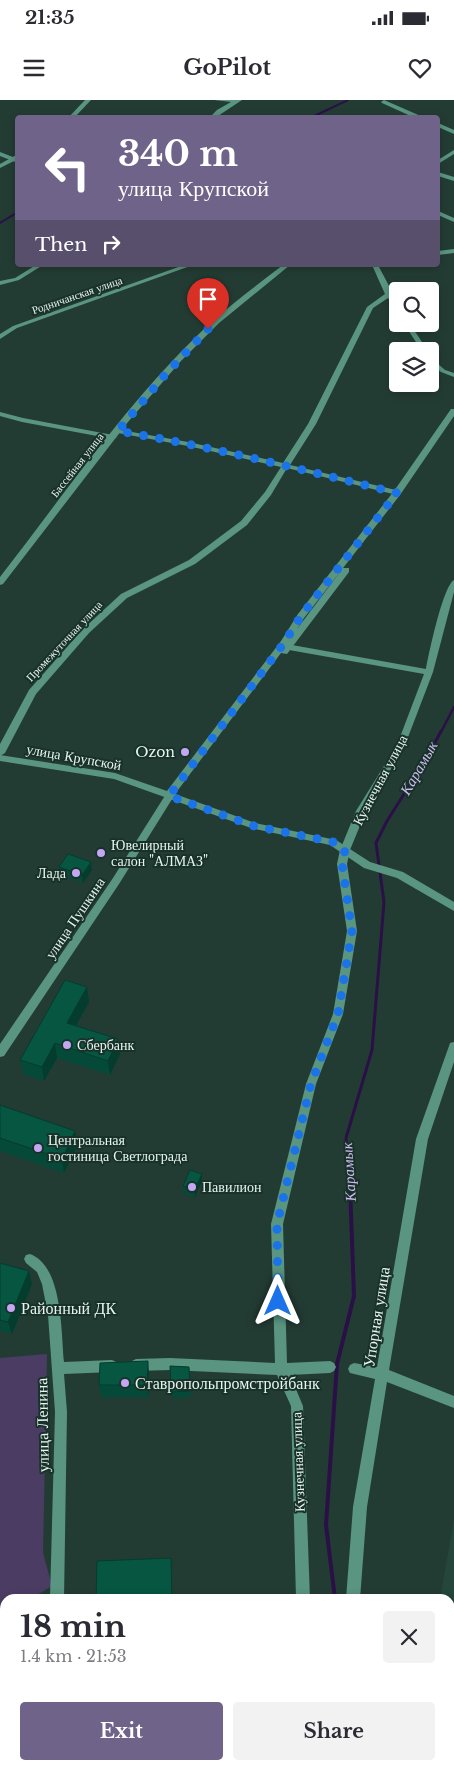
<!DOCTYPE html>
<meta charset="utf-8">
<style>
:root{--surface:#fff;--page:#f2f2f3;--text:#2b2b33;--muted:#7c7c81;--accent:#6f6389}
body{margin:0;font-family:"Libre Baskerville",serif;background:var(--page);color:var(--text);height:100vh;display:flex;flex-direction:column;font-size:19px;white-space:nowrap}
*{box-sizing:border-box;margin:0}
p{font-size:16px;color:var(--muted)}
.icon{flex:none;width:28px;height:28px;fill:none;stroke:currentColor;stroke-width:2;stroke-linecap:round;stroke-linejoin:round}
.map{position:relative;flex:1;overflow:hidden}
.drawer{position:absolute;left:0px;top:1494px;width:455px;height:176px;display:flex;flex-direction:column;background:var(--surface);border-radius:15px 15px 0 0;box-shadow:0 2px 8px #0003}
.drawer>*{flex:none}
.guide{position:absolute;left:15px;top:15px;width:425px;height:152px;border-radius:5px;box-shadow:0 2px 8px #0003;background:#6f6389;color:#fff;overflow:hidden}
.tools{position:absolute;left:389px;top:182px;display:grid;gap:10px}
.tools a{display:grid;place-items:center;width:50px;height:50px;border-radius:5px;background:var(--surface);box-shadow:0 2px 8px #0003;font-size:25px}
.pin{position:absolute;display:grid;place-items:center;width:42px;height:42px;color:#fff;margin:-51px -21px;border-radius:50% 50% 50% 0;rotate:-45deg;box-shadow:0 0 5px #0007}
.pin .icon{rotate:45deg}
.me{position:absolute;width:55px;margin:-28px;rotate:0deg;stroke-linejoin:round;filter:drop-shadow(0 0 4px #0008)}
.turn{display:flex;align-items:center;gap:18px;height:105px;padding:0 20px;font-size:22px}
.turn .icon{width:65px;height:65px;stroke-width:2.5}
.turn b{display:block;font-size:35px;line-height:42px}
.then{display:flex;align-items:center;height:48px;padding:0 20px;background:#0003;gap:10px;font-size:19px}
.round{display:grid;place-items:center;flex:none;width:52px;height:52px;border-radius:5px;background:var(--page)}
.overview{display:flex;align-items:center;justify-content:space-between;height:85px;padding:0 20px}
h1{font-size:30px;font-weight:800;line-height:38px}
.action{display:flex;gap:10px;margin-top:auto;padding:10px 20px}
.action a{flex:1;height:58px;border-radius:5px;background:var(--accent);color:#fff;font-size:20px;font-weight:800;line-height:58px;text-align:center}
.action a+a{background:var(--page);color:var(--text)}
.status{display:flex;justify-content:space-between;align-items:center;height:35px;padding:0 25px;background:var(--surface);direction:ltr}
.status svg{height:14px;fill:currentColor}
header{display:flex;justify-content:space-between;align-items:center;height:65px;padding:0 20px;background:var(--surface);font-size:22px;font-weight:800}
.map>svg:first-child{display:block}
</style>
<div class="status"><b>21:35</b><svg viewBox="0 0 49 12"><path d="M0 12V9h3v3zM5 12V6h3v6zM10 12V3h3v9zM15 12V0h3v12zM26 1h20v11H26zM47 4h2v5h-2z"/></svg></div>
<header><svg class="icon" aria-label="menu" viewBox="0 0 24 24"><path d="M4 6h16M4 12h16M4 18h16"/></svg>GoPilot<svg class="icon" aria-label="heart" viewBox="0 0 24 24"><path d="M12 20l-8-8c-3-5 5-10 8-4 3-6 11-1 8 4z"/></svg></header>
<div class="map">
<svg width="454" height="1669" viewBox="0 0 454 1669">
<rect width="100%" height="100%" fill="#233c33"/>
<g fill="#24463b">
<path d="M454,1419V1512L450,1511V1499H440Z"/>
<path d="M259,1665H341L354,1669H258Z"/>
</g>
<g fill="#4b3c64">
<path d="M47,1254L43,1453L52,1486L30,1499H5V1513L0,1516V1258Z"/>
<path d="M5,1534V1606L0,1594V1536Z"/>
</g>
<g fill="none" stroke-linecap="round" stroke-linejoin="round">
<g stroke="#2a1047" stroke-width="2">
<path d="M310,18L348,0"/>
<path d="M0,123L18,112"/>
</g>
<path stroke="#2a1047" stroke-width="2.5" d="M441,632L454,607"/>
<path stroke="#2a1047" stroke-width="3" d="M350,1087L346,1038L372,950L384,802L376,743L387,721L428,656L441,631"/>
<g stroke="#2a1047" stroke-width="4">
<path d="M335,1499L326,1425L337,1264L354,1196L350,1086"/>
<path d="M443,1665L444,1669"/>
</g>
<g fill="#599580" fill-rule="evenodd">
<path d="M85,0H91L74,18H68Z"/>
<path d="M214,0H242L215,18H209L217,10L231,2Z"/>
<path d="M384,0L423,17V18H415L382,3L381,2Z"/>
<path d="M438,23L454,30V34L438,27Z"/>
<path d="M18,54V59L0,68V64Z"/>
<path d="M438,72L454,77V81L438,76Z"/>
<path d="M438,111L454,118V122L438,115Z"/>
<path d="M36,165H43L19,180L0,185V181L15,178Z"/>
<path d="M184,165H193L17,228L0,239V234L13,226Z"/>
<path d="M372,165H378L398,203V211L388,198L373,208L316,324L290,365L400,391V395H397L287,368L271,395L247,425L195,464L127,498L89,533L36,594L5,653L0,656V644L29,590L83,529L121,494L189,460L241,421L265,392L281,367L188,346L118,333H115V329L188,342L283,363L308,324L367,207L385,194Z"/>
<path d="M404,224H410L428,251H422Z"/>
<path d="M430,257L445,270L454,273V277L441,272L430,263Z"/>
<path d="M0,312L23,318L113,335L117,337L113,339L22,322L0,316Z"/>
<path d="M454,480V492L433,572L405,645L366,711L350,750L347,764L357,831L343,914L316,984L283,1124L287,1263L330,1261L334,1263L336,1267L334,1271L330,1273L290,1275L303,1306L310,1499H296L291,1306L277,1275L170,1270L136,1271L132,1269L130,1265L132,1261L136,1259L170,1258L275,1263L271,1124L306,984L333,914L347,831L337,764L340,750L356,711L397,645L424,574L289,550L280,543L284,540L292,545L426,569C429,553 443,486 454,480Z"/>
<path d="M169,693L174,696L119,784L4,956L0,957V944L113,778L166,694Z"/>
<path d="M454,942V962L428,1039L389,1270L454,1296V1308L387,1282L367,1407L360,1499H346L353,1407L375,1279L350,1273L348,1269L350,1265L354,1263L377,1267L416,1039L449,946L450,943Z"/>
<path d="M30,1154C63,1166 61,1232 64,1262L112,1260L116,1262L118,1266L116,1270L112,1272L64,1274L67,1312L64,1499H50L55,1312L48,1215L42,1184L37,1172L26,1163L24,1159L26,1155Z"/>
<path d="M450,1649L454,1650V1664L450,1663Z"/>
<rect x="37" y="1665" width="14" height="4"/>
<path d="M372,1665H387L388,1669H373Z"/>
</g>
<g fill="#599580" fill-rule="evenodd">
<path d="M454,50V54L438,64V60Z"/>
<path d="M0,52L18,59V63L0,56Z"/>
<path d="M454,149V153L438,155V151Z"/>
<path d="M283,165H290L219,223L181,261L128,322L3,484L0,485V477C66,392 128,301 206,227C230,205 257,185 283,165Z"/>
<path d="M451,309H454V316L400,395L304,518L297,529L343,468H349V472L287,554L281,553L175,694L255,723L336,740L370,762L403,772L454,802V811L397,778L364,768L330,745L251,728L114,679L0,661V655L115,673L167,691L281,541L298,514L394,391Z"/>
</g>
</g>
<g fill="#054a39">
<path d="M91,762L92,770L83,783L60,775L59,767Z"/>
<path d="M87,887L89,902L76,925L120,954L110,975L57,958L44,981L23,974L20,960Z"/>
<path d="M0,1005L78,1045L64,1073L0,1051Z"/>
<path d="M202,1081L195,1097L183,1093V1086Z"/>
<path d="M0,1163L32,1184L12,1234L0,1231Z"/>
<path d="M170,1266L189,1267L191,1297L172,1298Z"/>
<path d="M149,1273V1297H101L99,1285Z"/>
</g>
<g fill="#043c2e">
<path d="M91,762L92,770L83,783L82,775Z"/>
<path d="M87,887L89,902L70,937L67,923Z"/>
<path d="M118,939L120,954L110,975L108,961Z"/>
<path d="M55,943L57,958L44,981L42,967Z"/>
<path d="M75,1031L78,1045L64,1073L62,1059Z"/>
<path d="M202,1074V1081L195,1097L194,1090Z"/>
<path d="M29,1171L32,1184L12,1234L8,1222Z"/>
<path d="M148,1261L149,1273V1297L147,1285Z"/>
<path d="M171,1458L172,1468V1499Z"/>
</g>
<g fill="#065642" stroke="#043c2e">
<path d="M68,754L91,762L82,775L59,767Z"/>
<path d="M65,880L87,887L67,923L118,939L108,961L55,943L42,967L20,960Z"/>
<path d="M0,1005L75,1031L62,1059L0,1038Z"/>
<path d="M190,1070L202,1074L194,1090L183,1086Z"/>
<path d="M0,1163L29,1171L8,1222L0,1220Z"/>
<path d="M148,1261L147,1285H99L100,1263Z"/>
<path d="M170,1266L189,1267L190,1291L171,1292Z"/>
<path d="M171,1458L172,1499H96L97,1461Z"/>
</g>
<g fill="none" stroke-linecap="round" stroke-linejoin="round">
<path stroke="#1a73e8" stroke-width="9" stroke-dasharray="0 16.2" d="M208,229L164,276L118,331C212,347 304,370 397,393L301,516L284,543L169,696L254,726L333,742L345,750L342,764L352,831L338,914L311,984L277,1124L278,1201"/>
</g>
<g fill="#c3a7f2" stroke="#193229" stroke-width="2">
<circle cx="185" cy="652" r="5"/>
<circle cx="101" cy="753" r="5"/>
<circle cx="76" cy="773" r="5"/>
<circle cx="67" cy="945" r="5"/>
<circle cx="38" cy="1048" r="5"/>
<circle cx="192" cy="1087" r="5"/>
<circle cx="11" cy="1208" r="5"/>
<circle cx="125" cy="1283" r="5"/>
</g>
<g text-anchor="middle" stroke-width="4" stroke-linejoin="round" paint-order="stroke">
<g font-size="11" fill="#e6f5ef" stroke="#193229">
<text transform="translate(77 195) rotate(-19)" y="4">Родничанская улица</text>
<text transform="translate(77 365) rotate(-52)" y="4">Бассейная улица</text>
<text transform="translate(64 541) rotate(-47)" y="4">Промежуточная улица</text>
</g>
<g font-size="14" fill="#e6f5ef" stroke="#193229" text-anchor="start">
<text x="175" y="657" text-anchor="end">Ozon</text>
<text x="111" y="750">Ювелирный<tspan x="111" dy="16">салон "АЛМАЗ"</tspan></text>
<text x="66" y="778" text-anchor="end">Лада</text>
<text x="77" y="950">Сбербанк</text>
<text x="48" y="1045">Центральная<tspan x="48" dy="16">гостиница Светлограда</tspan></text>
<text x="202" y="1092">Павилион</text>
</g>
<g font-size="14" fill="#e6f5ef" stroke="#193229">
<text transform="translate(74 657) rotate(10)" y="5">улица Крупской</text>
<text transform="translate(380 680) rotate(-62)" y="5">Кузнечная улица</text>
<text transform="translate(75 818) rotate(-56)" y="5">улица Пушкина</text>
<text transform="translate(298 1362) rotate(-92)" y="5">Кузнечная улица</text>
</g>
<g font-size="15" font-style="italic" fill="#d0bdf3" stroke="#193229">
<text transform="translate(419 668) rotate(-60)" y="5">Карамык</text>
<text transform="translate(349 1072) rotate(-94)" y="5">Карамык</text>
</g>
<g font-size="16" fill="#e6f5ef" stroke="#193229" text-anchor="start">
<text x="21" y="1214">Районный ДК</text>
<text x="135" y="1289">Ставропольпромстройбанк</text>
</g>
<g font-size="16" fill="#e6f5ef" stroke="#193229">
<text transform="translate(376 1217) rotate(-81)" y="6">Упорная улица</text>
<text transform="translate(42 1325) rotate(-91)" y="6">улица Ленина</text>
</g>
</g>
</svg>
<div class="tools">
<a><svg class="icon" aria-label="search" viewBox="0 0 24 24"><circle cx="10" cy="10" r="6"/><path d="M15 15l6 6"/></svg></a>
<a><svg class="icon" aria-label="layers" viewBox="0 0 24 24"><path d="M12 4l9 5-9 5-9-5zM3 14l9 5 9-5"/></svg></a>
</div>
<div class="pin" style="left:208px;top:229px;background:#d93025"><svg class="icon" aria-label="arrive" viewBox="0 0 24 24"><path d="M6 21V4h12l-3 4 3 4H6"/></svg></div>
<svg class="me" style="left:278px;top:1201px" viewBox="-20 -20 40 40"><path d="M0-17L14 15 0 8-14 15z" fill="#1a73e8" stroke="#fff" stroke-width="4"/></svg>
<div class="guide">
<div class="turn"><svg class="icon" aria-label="left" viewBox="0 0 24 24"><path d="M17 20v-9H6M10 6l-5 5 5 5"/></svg><div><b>340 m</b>улица Крупской</div></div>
<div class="then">Then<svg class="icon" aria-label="right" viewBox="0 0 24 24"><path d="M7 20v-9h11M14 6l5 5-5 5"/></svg></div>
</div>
<section class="drawer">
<div class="overview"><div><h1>18 min</h1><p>1.4 km · 21:53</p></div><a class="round"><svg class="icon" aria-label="close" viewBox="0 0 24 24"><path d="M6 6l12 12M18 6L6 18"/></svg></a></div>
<div class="action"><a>Exit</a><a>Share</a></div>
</section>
</div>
